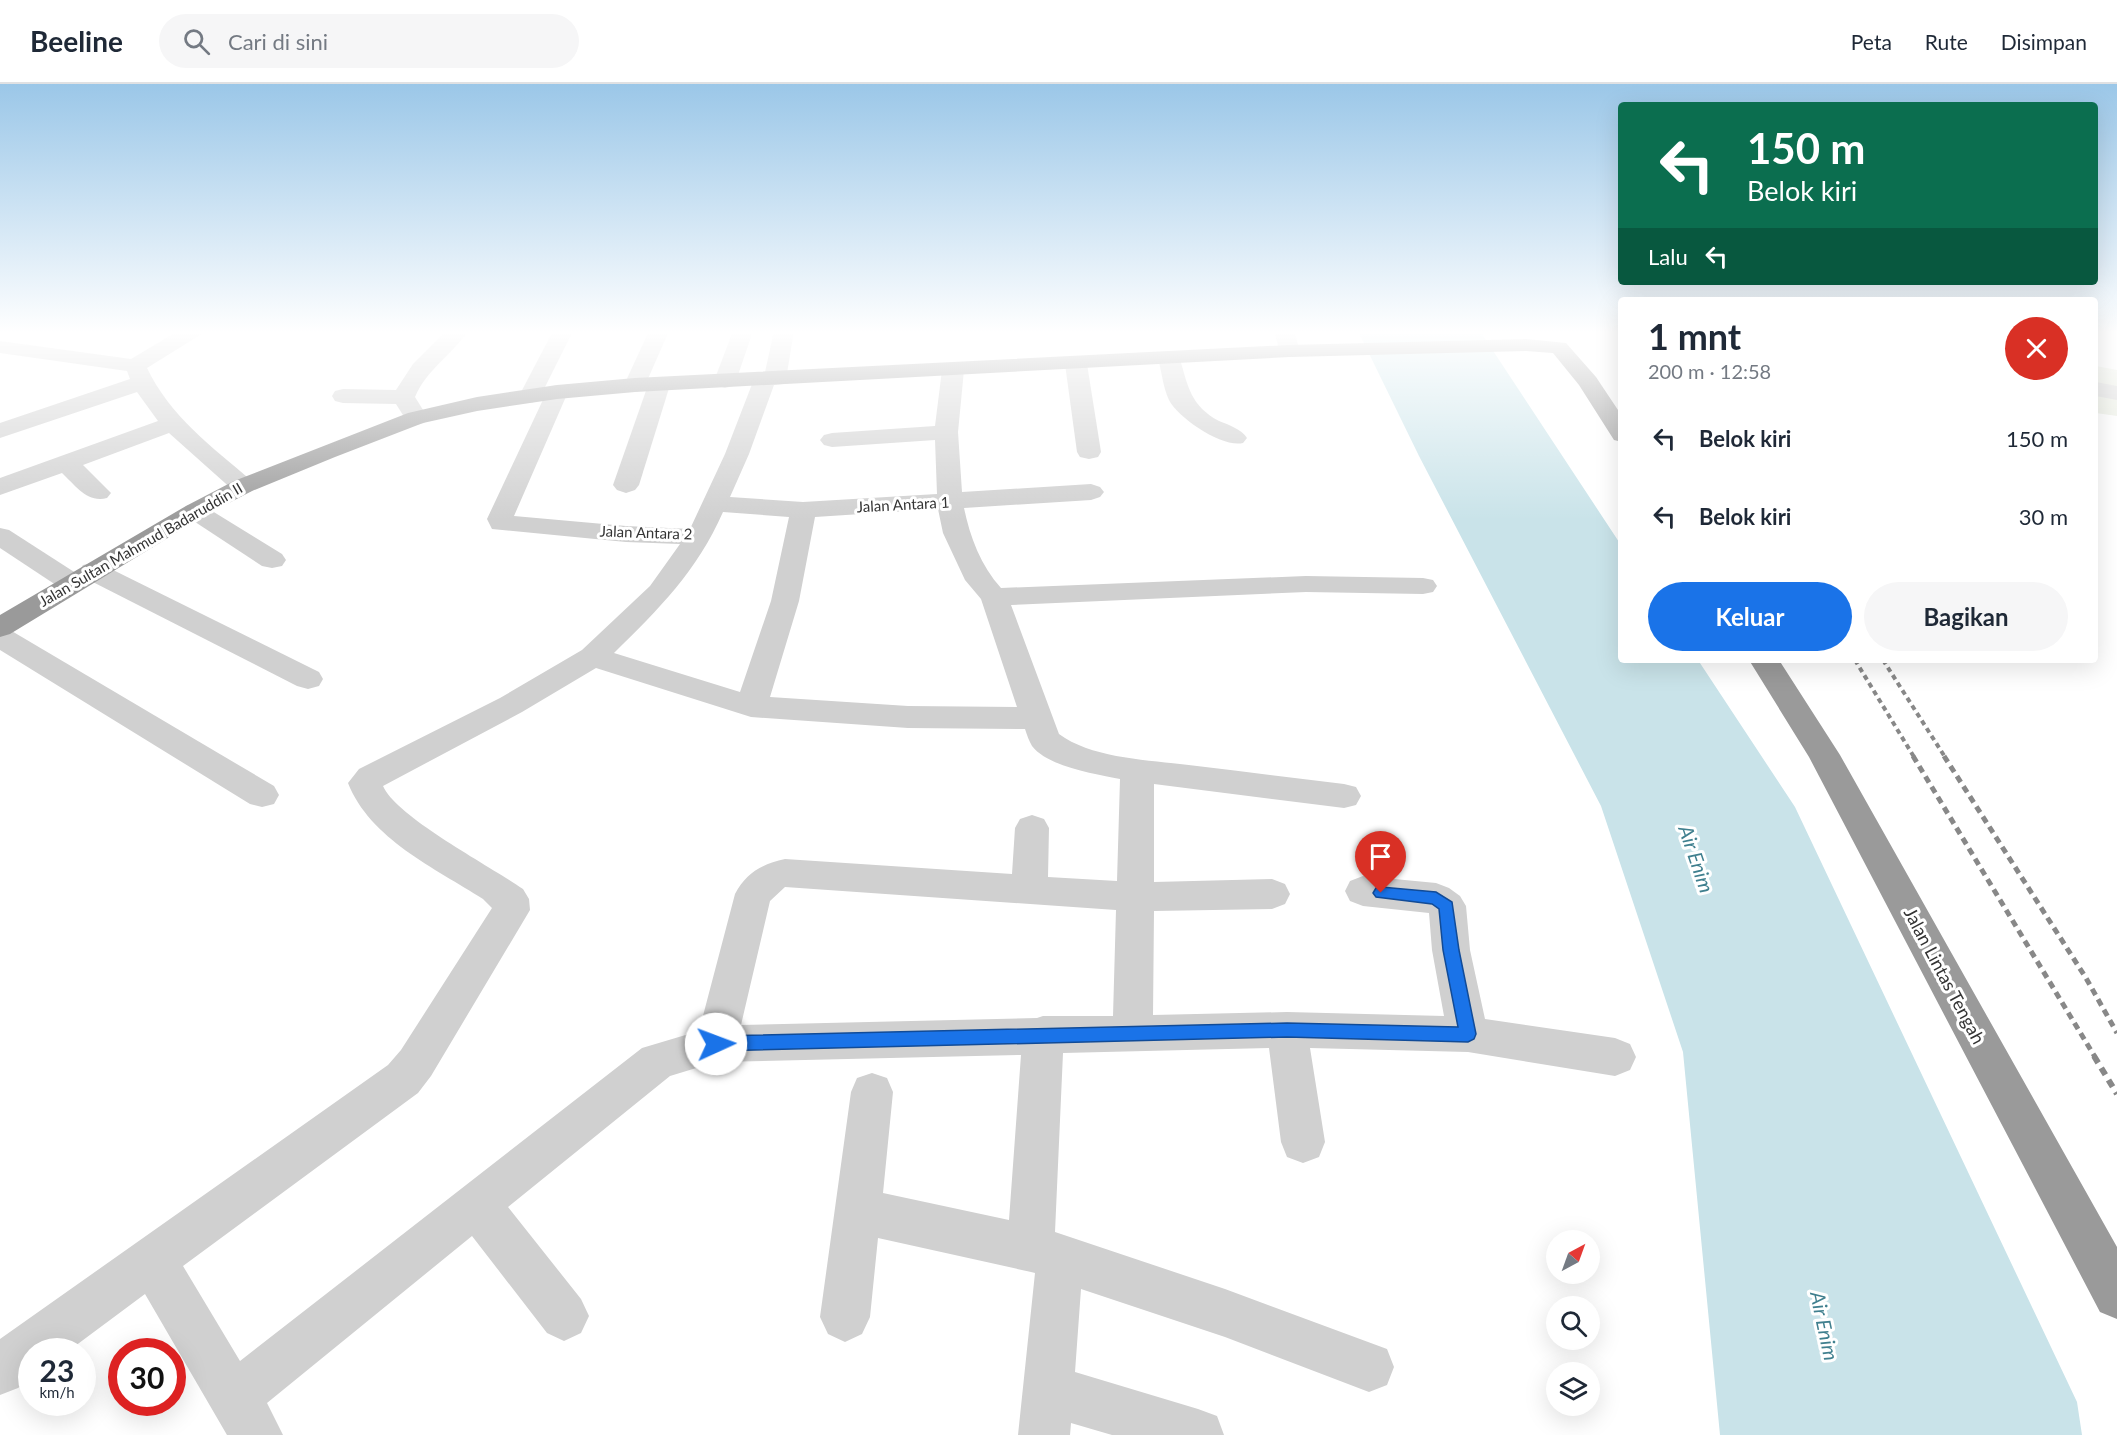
<!DOCTYPE html>
<html lang="id">
<meta charset="utf-8">
<style>
:root{--surface:#fff;--page:#f6f6f7;--text:#1f2937;--muted:#747a83;--line:#e0e1e3;--accent:#1a73e8}
body{margin:0;font-family:Lato,sans-serif;background:var(--page);color:var(--text);height:100vh;display:flex;flex-direction:column;font-size:22px;white-space:nowrap}
*{box-sizing:border-box;margin:0}
p{font-size:20px;color:var(--muted)}
.icon{flex:none;width:33px;height:33px;fill:none;stroke:currentColor;stroke-width:2;stroke-linecap:round;stroke-linejoin:round}
.map{position:relative;flex:1;overflow:hidden}
.drawer{position:absolute;left:1618px;top:213px;width:480px;height:366px;display:flex;flex-direction:column;background:var(--surface);border-radius:6px;box-shadow:0 6px 24px #0002}
.drawer>*{flex:none}
.hud{position:absolute;left:1618px;top:18px;width:480px;height:183px;border-radius:6px;box-shadow:0 6px 24px #0002;background:#0b6e4f;color:#fff;overflow:hidden}
.needle{width:39px;rotate:41deg}
.fabs{position:absolute;left:1546px;top:1146px;display:grid;gap:12px}
.fabs a{display:grid;place-items:center;width:54px;height:54px;border-radius:50%;background:var(--surface);box-shadow:0 6px 24px #0002;font-size:30px}
.speed{position:absolute;left:18px;top:1254px;display:flex;gap:12px;font-size:30px;font-weight:700;text-align:center}
.speed>*{display:grid;place-content:center;width:78px;height:78px;border-radius:50%;background:var(--surface);box-shadow:0 6px 24px #0002;line-height:1}
.speed small{font-size:15px;font-weight:400}
.speed .limit{border:9px solid #d22;background:#fff;color:#111}
.pin{position:absolute;display:grid;place-items:center;width:51px;height:51px;color:#fff;margin:-62px -26px;border-radius:50% 50% 50% 0;rotate:-45deg;box-shadow:0 0 6px #0007}
.pin .icon{rotate:45deg}
.me{position:absolute;width:66px;margin:-33px;rotate:88deg;stroke-linejoin:round;filter:drop-shadow(0 0 4px #0008)}
.turn{display:flex;align-items:center;gap:21px;height:126px;padding:0 30px;font-size:27px}
.turn .icon{width:78px;height:78px;stroke-width:2.5}
.turn b{display:block;font-size:42px;line-height:51px}
.then{display:flex;align-items:center;height:57px;padding:0 30px;background:#0003;gap:12px;font-size:22px}
.round{display:grid;place-items:center;flex:none;width:63px;height:63px;border-radius:32px;background:var(--page)}
.overview{display:flex;align-items:center;justify-content:space-between;height:102px;padding:0 30px}
h1{font-size:36px;font-weight:700;line-height:45px}
.primary-button{display:flex;gap:12px;margin-top:auto;padding:12px 30px}
.primary-button a{flex:1;height:69px;border-radius:36px;background:var(--accent);color:#fff;font-size:24px;font-weight:700;line-height:69px;text-align:center}
.primary-button a+a{background:var(--page);color:var(--text)}
ul{padding:0;list-style:none}
li{display:flex;align-items:center;gap:18px;height:78px;padding:0 30px}
li div{flex:1}
li b{display:block;font-size:22px}
li em{font-style:normal}
header{display:flex;align-items:center;gap:36px;box-sizing:border-box;height:84px;padding:0 30px;background:var(--surface);border-bottom:2px solid var(--line)}
header strong{font-size:28px}
nav{display:flex;gap:33px;margin-inline-start:auto;font-size:21px}
.search{width:420px;height:54px;background:var(--page);display:flex;align-items:center;gap:15px;box-sizing:border-box;padding:0 21px;border-radius:33px;color:var(--muted);font-size:22px}
.map>svg:first-child{display:block}
</style>
<header>
<strong>Beeline</strong>
<div class="search"><svg class="icon" aria-label="search" viewBox="0 0 24 24"><circle cx="10" cy="10" r="6"/><path d="M15 15l6 6"/></svg>Cari di sini</div>
<nav><a>Peta</a><a>Rute</a><a>Disimpan</a></nav>
</header>
<div class="map">
<svg width="2117" height="1351" viewBox="0 0 2117 1351">
<rect width="100%" height="100%" fill="#fff"/>
<path fill="#e5eadc" d="M2096,282L2117,286V332L2096,329Z"/>
<path fill="#c9e3e9" d="M1358,247H1480L1621,461L1622,576H1698L1795,723L2077,1318L2082,1351H1720L1683,968L1601,722L1419,372Z"/>
<g fill="none" stroke-linecap="round" stroke-linejoin="round">
<g fill="#d0d0d0" fill-rule="evenodd">
<path d="M178,247H203L200,251L147,284C170,332 212,363 252,397L256,402L252,407L243,410L234,407L169,349L83,381L111,409L107,414C87,419 76,402 62,389L0,411V394L158,337L137,308L0,354V339L130,295L127,287L0,269V257L131,275Z"/>
<path d="M446,247H468C452,271 427,285 415,313L428,334L424,339L416,341L408,339L396,320L343,319L335,317L332,312L335,307L343,305L396,306L413,280Z"/>
<path d="M553,247H573L538,317L530,319L522,317L519,312Z"/>
<path d="M649,247H669L643,306L635,308L627,306L624,301Z"/>
<path d="M733,247H753L736,297L733,302L725,304L717,302L714,297Z"/>
<path d="M774,247H794L786,295L783,300L774,301L749,370L730,413L803,418L937,410L935,356L832,363L824,361L820,356L824,351L832,349L935,342L942,286L945,281L953,279L961,281L964,286L958,348L962,408L1091,400L1100,403L1104,408L1100,413L1091,416L964,424C970,453 981,482 1001,504L1306,492L1423,494L1433,496L1437,502L1433,508L1423,510L1306,508L1011,521L1059,650C1094,676 1155,676 1197,682C1246,688 1295,694 1344,700L1356,703L1361,712L1356,721L1344,724L1154,700V798L1272,795L1285,800L1290,810L1285,820L1272,825L1154,827L1153,931L1287,928L1444,932L1432,866L1429,829L1363,822L1350,817L1345,807L1350,797L1363,792L1436,799L1449,804L1460,812L1466,822L1470,866L1485,935L1615,954L1630,960L1636,973L1630,986L1615,992L1468,968L1310,964L1325,1058L1319,1073L1303,1079L1287,1073L1281,1058L1269,964L1063,969L1055,1148L1225,1205L1387,1265L1394,1283L1387,1301L1369,1308L1225,1253L1081,1205L1075,1288L1198,1325L1217,1332L1224,1351H1112L1071,1339L1070,1351H1018L1035,1189L1031,1188L878,1154L870,1233L862,1250L845,1258L828,1250L820,1233L851,1008L857,994L872,989L887,994L893,1008L883,1109L1009,1136L1021,971L716,978L670,992L508,1123L581,1215L589,1232L581,1249L564,1257L547,1249L472,1152L267,1319L283,1351H227L145,1210L67,1268H32V1294L18,1304L0,1311V1255L388,981L401,966L492,824L483,815C435,784 370,755 348,699L359,685L500,614L582,566L650,502L680,460L626,458L492,445L487,435L549,303L557,301L565,303L568,308L514,432L626,442L690,445L725,370L754,295L757,290L765,288ZM938,425L943,449L965,496L981,515L1017,623L908,622L770,613L799,517L815,433ZM723,428L789,433L771,517L740,608L614,569C659,525 697,487 723,428ZM596,584L751,633L908,644L1025,645C1027,651 1029,657 1032,662C1048,683 1096,690 1120,695L1117,797L1048,793L1049,744L1044,735L1032,731L1020,735L1015,744L1012,790L785,775C762,780 746,789 735,810L699,947L642,964L240,1277L183,1182L418,1009L431,992L530,826L529,815L523,805C492,783 396,733 383,702L522,628ZM785,803L1116,826L1113,932H1043L1037,934L741,941L770,817Z"/>
<path d="M1274,247H1294L1300,267L1297,272L1289,273L1281,272Z"/>
<path d="M1169,269L1177,270L1180,275C1188,303 1191,322 1219,337C1229,341 1241,345 1247,354L1243,359C1223,364 1179,335 1169,316C1163,304 1162,288 1158,275L1161,270Z"/>
<path d="M1076,274L1084,275L1087,280L1101,368L1098,373L1089,375L1080,373L1077,368L1065,280L1068,275Z"/>
<path d="M659,294L667,296L670,301L639,401L635,406L626,409L617,406L613,401L648,301L651,296Z"/>
<path d="M2096,298L2117,302V316L2096,312Z"/>
<path d="M195,419L204,422L282,470L286,476L282,482L272,484L262,482L186,432L182,427L186,422Z"/>
<path d="M0,444L9,446L82,493L86,499L82,505L72,507L62,505L0,464Z"/>
<path d="M93,479L103,481L319,588L323,595L319,602L308,605L297,602L83,493L79,487L83,481Z"/>
<path d="M0,544L10,546L274,702L279,711L274,720L262,723L250,720L0,566Z"/>
</g>
<g fill="#9a9a9a" fill-rule="evenodd">
<path d="M1526,255L1566,259L1596,293L1622,332V358L1614,356L1579,301L1553,269L1526,267L1289,273L635,308L557,315L477,327L423,339L335,373L252,407L204,432L10,550L0,553V531L186,422L234,397L408,329L477,313L557,301L635,294L1289,261Z"/>
<path d="M1749,576H1779L1840,671L2117,1163V1235L2100,1228L1809,673Z"/>
</g>
<g stroke="#888" stroke-width="4" stroke-dasharray="5 4" stroke-linecap="butt">
<path d="M1855,576L1914,673"/>
<path d="M1883,576L1945,673"/>
</g>
<g stroke="#888" stroke-width="5" stroke-dasharray="7 5" stroke-linecap="butt">
<path d="M1913,672L2095,973"/>
<path d="M1944,672L2086,894L2117,949"/>
</g>
<path stroke="#888" stroke-width="6" stroke-dasharray="8 6" stroke-linecap="butt" d="M2094,972L2117,1010"/>
</g>
<linearGradient id="sky" x2="0" y2="1"><stop stop-color="#9bc7e8"/><stop offset="0.57" stop-color="#fff"/><stop offset="1" stop-color="#fff" stop-opacity="0"/></linearGradient>
<rect width="2117" height="436" fill="url(#sky)"/>
<path fill="#1a73e8" stroke="#114b97" stroke-width="1.5" d="M1381,803L1436,808L1452,818L1459,866L1476,950L1474,955L1468,958L1287,953L716,967L710,965L708,960L710,954L716,952L1287,939L1458,943L1443,866L1439,825L1432,820L1376,813L1373,809L1376,804Z"/>
<g text-anchor="middle" stroke-width="6" stroke-linejoin="round" paint-order="stroke">
<g font-size="15" fill="#333" stroke="#fff">
<text transform="translate(903 421) rotate(-3)" y="5">Jalan Antara 1</text>
<text transform="translate(646 449) rotate(2)" y="5">Jalan Antara 2</text>
<text transform="translate(141 461) rotate(-30)" y="5">Jalan Sultan Mahmud Badaruddin II</text>
</g>
<g font-size="18" fill="#333" stroke="#fff">
<text transform="translate(1944 892) rotate(62)" y="6">Jalan Lintas Tengah</text>
</g>
<g font-size="20" font-style="italic" fill="#3f7f8e" stroke="#fff">
<text transform="translate(1696 775) rotate(71)" y="7">Air Enim</text>
<text transform="translate(1824 1242) rotate(78)" y="7">Air Enim</text>
</g>
</g>
</svg>
<div class="fabs">
<a><svg class="needle" viewBox="-14 -14 28 28"><path d="M0-13l5 13h-10z" fill="#e53935"/><path d="M0 13l5-13h-10z" fill="#747a83"/></svg></a>
<a><svg class="icon" aria-label="search" viewBox="0 0 24 24"><circle cx="10" cy="10" r="6"/><path d="M15 15l6 6"/></svg></a>
<a><svg class="icon" aria-label="layers" viewBox="0 0 24 24"><path d="M12 4l9 5-9 5-9-5zM3 14l9 5 9-5"/></svg></a>
</div>
<div class="speed"><div>23<small>km/h</small></div><div class="limit">30</div></div>
<div class="pin" style="left:1381px;top:809px;background:#d93025"><svg class="icon" aria-label="arrive" viewBox="0 0 24 24"><path d="M6 21V4h12l-3 4 3 4H6"/></svg></div>
<svg class="me" style="left:716px;top:960px" viewBox="-20 -20 40 40"><circle r="19" fill="#fff"/><path d="M0-13L10 11 0 6-10 11z" fill="#1a73e8"/></svg>
<div class="hud">
<div class="turn"><svg class="icon" aria-label="left" viewBox="0 0 24 24"><path d="M17 20v-9H6M10 6l-5 5 5 5"/></svg><div><b>150 m</b>Belok kiri</div></div>
<div class="then">Lalu<svg class="icon" aria-label="left" viewBox="0 0 24 24"><path d="M17 20v-9H6M10 6l-5 5 5 5"/></svg></div>
</div>
<section class="drawer">
<div class="overview"><div><h1>1 mnt</h1><p>200 m · 12:58</p></div><a class="round" style="background:#d93025;color:#fff"><svg class="icon" aria-label="close" viewBox="0 0 24 24"><path d="M6 6l12 12M18 6L6 18"/></svg></a></div>
<ul>
<li><svg class="icon" aria-label="left" viewBox="0 0 24 24"><path d="M17 20v-9H6M10 6l-5 5 5 5"/></svg><div><b>Belok kiri</b></div><em>150 m</em></li>
<li><svg class="icon" aria-label="left" viewBox="0 0 24 24"><path d="M17 20v-9H6M10 6l-5 5 5 5"/></svg><div><b>Belok kiri</b></div><em>30 m</em></li>
</ul>
<div class="primary-button"><a>Keluar</a><a>Bagikan</a></div>
</section>
</div>
